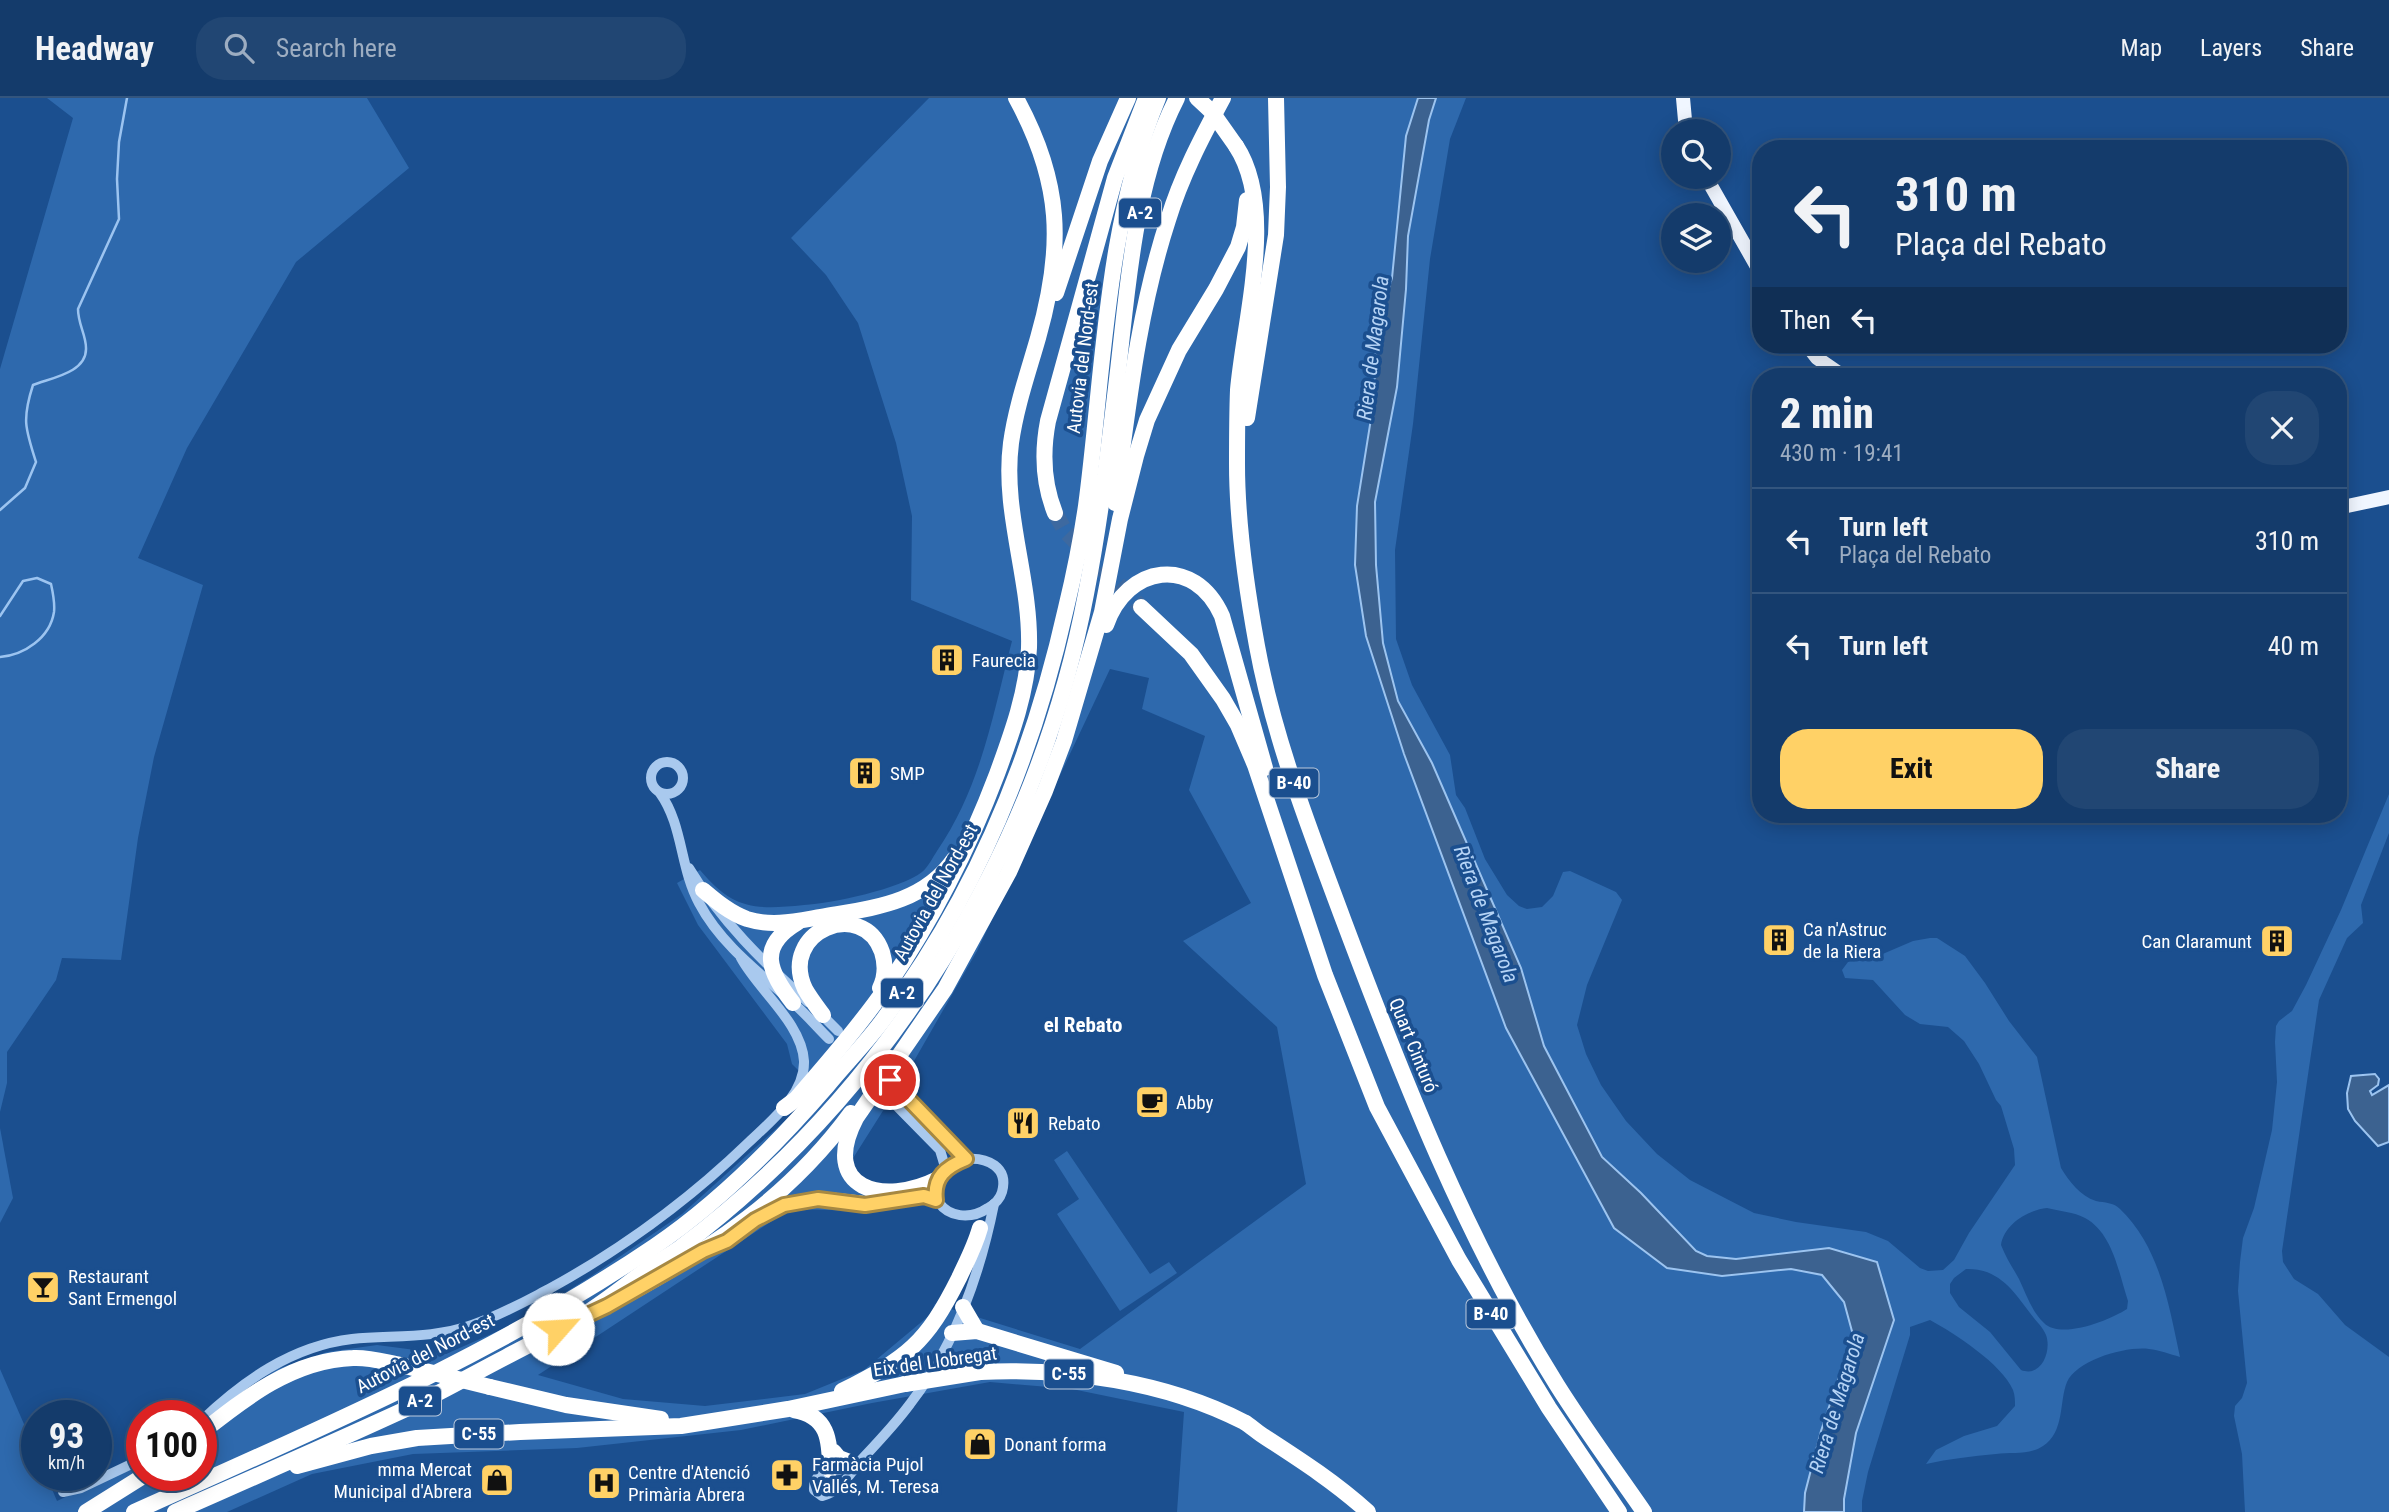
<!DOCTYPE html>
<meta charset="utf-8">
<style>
:root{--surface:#143b6b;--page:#214673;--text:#f1f3f6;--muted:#9dadc1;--line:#33557e;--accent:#ffd166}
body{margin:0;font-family:"Roboto Condensed",sans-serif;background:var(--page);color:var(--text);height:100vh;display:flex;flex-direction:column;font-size:26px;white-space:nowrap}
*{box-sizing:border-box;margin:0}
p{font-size:23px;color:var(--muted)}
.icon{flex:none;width:38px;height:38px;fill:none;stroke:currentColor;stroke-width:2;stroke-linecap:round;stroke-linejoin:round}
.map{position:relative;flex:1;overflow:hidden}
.panel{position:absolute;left:1752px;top:270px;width:595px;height:455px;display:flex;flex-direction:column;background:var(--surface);border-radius:28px;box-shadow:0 4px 18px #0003,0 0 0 2px var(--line)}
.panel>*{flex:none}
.top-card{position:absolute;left:1752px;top:42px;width:595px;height:214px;border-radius:28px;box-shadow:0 4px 18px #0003,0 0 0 2px var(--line);background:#143b6b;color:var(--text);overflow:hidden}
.controls{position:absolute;left:1661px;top:21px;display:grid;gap:14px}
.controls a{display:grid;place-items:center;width:70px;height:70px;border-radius:50%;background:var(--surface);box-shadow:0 4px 18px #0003,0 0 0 2px var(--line);font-size:35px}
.speed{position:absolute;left:21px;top:1302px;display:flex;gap:14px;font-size:35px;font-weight:700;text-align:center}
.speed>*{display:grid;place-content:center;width:91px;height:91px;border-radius:50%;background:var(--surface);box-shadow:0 4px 18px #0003,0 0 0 2px var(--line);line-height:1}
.speed small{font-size:18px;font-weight:400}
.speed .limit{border:10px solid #d22;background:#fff;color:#111}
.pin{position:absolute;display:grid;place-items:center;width:60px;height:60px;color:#fff;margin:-30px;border:4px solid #fff;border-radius:50%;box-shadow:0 2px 7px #0007}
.me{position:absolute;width:77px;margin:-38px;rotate:64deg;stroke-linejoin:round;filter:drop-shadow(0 0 5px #0008)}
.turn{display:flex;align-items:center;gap:24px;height:147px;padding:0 28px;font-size:32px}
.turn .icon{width:91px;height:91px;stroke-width:2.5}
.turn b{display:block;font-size:49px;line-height:60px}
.then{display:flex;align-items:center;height:66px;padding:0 28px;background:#0003;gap:14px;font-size:26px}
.round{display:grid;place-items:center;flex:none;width:74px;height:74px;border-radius:28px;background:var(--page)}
.summary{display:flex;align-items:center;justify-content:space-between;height:119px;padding:0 28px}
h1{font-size:42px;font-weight:800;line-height:52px}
.primary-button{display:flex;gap:14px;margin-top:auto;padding:14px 28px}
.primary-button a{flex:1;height:80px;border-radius:28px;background:var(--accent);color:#111;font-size:28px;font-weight:800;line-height:80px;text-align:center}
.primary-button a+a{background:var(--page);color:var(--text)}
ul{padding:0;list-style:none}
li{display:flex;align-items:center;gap:21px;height:105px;padding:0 28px;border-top:2px solid var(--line)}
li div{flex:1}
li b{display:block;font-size:26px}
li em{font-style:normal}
header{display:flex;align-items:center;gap:42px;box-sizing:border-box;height:98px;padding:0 35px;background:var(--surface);border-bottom:2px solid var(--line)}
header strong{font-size:33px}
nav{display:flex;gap:38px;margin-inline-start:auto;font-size:24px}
.search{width:490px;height:63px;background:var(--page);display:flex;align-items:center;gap:18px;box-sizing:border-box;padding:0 24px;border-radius:28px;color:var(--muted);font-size:26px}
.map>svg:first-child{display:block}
</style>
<header>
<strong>Headway</strong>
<div class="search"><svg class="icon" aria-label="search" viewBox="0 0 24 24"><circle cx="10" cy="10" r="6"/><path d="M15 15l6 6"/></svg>Search here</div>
<nav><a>Map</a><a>Layers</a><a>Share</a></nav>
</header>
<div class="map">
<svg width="2389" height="1414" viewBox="0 0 2389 1414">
<rect width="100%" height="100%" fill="#1b4f8f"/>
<g fill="#2e69ad" fill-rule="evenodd">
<path d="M47,0H367L409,70L296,164L187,350L138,460L203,487L154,659L138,740L121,862L62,860L56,882L7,954V985L0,1014V271L73,20Z"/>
<path d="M929,0H1418L1406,38L1392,180L1376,232L1366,538L1404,656L1506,930L1614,1130L1722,1178L1790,1171L1822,1177L1844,1204L1853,1237L1821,1333L1805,1395L1804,1414H1177L1184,1314L1072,1291L990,1284L872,1305L741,1332L577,1350L413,1356L312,1376L227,1414H0V1271L37,1356V1377H46L57,1403L142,1363V1377H201V1330L236,1300L277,1271L327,1254L377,1247L446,1256L516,1225L590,1179L682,1116L798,1011L815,989L792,966L787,946L698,827L677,785L700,772C733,812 756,812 804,807C833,805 900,791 922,774C928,769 933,759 937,753C981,689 993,616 1012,543L911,502L912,418L896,345L858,225L826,177L791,140ZM1110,571L1149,580L1142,611L1205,638L1189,692L1251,805L1183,843L1277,929L1306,1086L1080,1251L935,1206L931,1216L864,1272L805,1296L705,1308L623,1301L538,1277L790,1111L867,1113L864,1099L850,1065L910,970L977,853Z"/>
<path d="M1436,0H1466L1450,41L1430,161L1413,326L1395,452L1396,541L1412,587L1450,657L1456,697L1465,710L1485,761L1507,797L1519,808L1527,811L1542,809L1553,798L1563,774L1570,773L1616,794L1622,802L1587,887L1577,927L1586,956L1601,987L1626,1023L1657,1056L1690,1082L1754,1115L1796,1124L1866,1134L1888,1143L1920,1170L1928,1173L1943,1172L1954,1162L1969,1135L2015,1067L2014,1051L2001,1008L1996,1002L1979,966L1964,943L1948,929L1920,926L1905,917L1873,882L1845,880L1842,872L1848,864L1878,858L1913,843L1930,840H1937L1965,858L1985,885L2009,923L2037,959L2061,1070C2069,1083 2080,1098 2096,1103C2105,1105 2113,1104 2120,1111C2160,1149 2169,1208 2180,1259C2170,1256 2159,1252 2149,1251C2126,1248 2077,1262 2067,1284C2059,1303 2065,1334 2043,1348C2030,1357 2011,1354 1996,1356C1972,1358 1949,1361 1926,1366L1936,1352L1964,1338L1997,1328L2015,1308C2015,1303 2015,1297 2013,1292C2002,1266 1954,1235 1930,1222L1910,1229V1237L1868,1374L1862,1403V1414H1844V1401L1856,1335L1893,1222L1877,1164L1736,1161L1707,1158L1696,1153L1641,1095L1602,1059L1544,948L1521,870L1432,666L1398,603L1383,545L1376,467L1375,404L1397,289L1406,191L1408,138L1429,22ZM2047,1110C2059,1113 2074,1114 2085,1120C2113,1135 2119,1176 2128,1203L2127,1211C2110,1222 2061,1242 2044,1225C2032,1214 2026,1196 2019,1181C2013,1170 2006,1160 2001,1147C2004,1127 2027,1112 2047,1110ZM1966,1171C1998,1170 2013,1192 2030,1215C2035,1222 2043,1229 2046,1237C2052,1253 2041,1280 2021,1272L1990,1234L1959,1209L1950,1195V1186L1954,1180Z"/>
<path d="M2389,696V735L2361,807L2363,825L2347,840L2319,902L2282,1153L2283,1164L2294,1181L2318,1196L2345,1227L2389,1259V1414H2245L2242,1356L2234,1318L2235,1308L2242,1300L2247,1285L2238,1193L2240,1164L2243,1140L2254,1110L2272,1032L2277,984L2275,944L2276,928L2279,923L2292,913L2306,887L2341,812Z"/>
<path d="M0,1030L13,1100L0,1125Z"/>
<path d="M1067,1053L1150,1176L1169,1164L1177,1175L1120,1213L1057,1116L1079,1101L1054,1062Z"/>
</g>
<g fill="#3c6290" stroke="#9cc4f0" stroke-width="2">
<path d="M1418,0H1436L1429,22L1408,138L1406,191L1397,289L1375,404L1376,467L1383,545L1398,603L1432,665L1521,870L1544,948L1602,1059L1641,1095L1696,1153L1707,1158L1736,1161L1829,1150L1877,1164L1894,1222L1856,1335L1844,1401V1414H1804L1805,1395L1821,1333L1853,1237L1844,1204L1822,1177L1791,1171L1722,1178L1667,1170L1614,1130L1506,930L1404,656L1366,538L1355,467L1357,408L1374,302L1376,232L1392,180L1406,38Z"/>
<path d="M2375,976L2379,981L2378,987L2370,993L2372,997L2389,987V1044L2378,1048L2355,1023L2348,1011L2347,995L2351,978Z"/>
</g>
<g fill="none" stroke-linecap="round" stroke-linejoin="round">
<g stroke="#9cc4f0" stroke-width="2.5">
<path d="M0,412L25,390L36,364C25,330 22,321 33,287C50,280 87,275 86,250C86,237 78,226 78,211L119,121L117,81L119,44L127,0"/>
<path d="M0,518L23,483L37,480L51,486C53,495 55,505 54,514C50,540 24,557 0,559"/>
</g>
<path stroke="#3d69a0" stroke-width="16" stroke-dasharray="16 8" stroke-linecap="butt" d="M1055,415L1065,433L1141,509"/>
<g stroke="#a9c9ee" stroke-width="10">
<circle cx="667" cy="680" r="16"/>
<path d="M660,695C683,727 680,770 699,805C720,845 757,873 791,903C804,914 816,928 829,941"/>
<path d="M689,770C721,823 763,864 808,904"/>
<path d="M820,915L838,933"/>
<path d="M890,982L966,1061"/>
<path d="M883,994L940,1052L946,1072"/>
<path d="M966,1061C987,1059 1009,1069 1002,1094C1000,1101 995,1106 988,1110C950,1136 904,1088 966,1061Z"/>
<path d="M201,1323C243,1283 292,1248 352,1241C393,1237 433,1241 472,1227C499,1218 524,1204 549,1191C622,1151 689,1102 749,1044C771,1023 805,996 804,963C802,925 758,892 741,860"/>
<path d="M861,1362C854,1364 846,1371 838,1372C826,1374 813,1375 814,1392L822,1398C841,1394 852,1372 864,1359C880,1342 896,1325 910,1306C954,1249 980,1176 994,1106"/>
<path d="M63,1394L81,1390L142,1361"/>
</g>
<g stroke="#f0f6ff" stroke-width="14">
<path d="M1683,0L1686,33"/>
<path d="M1706,79L1760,174"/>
<path d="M1807,247L1817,260L1843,278"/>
<path d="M2338,410L2389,399"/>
</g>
<g stroke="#fff" stroke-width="16">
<path d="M1236,48C1277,110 1244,222 1238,292C1237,317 1237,342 1237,366C1237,427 1246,488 1257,548C1274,641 1310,732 1343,821C1403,981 1466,1141 1557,1287C1584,1330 1615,1372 1644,1414"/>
<path d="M1056,195L1100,63L1128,0"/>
<path d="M1247,320L1276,137L1278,89L1276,0"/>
<path d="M1115,405C1128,310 1138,214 1168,122C1181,79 1202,39 1223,0"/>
<path d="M1055,415C1043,385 1042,354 1048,323L1115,80L1146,0"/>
<path d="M1141,509L1191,556L1223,601L1238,627L1255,667L1325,877L1377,1009L1459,1162L1549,1310L1619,1414"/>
<path d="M1106,527C1127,467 1194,456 1222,518L1265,670"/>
<path d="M703,792C716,803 730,815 747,821C772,829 797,823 821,819C871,810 923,806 954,761"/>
<path d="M793,905C769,874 757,849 797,825"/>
<path d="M823,917C817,909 810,900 805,891C778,833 863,799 882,854C886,867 886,878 880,890"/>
<path d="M784,1010L796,1001C828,964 860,927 888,887C933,821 969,750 997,676C1012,635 1027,594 1029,550C1031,481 1002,414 1011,345C1016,309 1028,275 1038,240C1064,149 1062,84 1016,0"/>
<path d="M938,1081C883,1109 819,1091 856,1020L945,891L1009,774L1045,693L1064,643L1102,514L1120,421L1136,358L1147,322L1179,252L1216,191L1238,149L1244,129L1247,102"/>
<path d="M762,1118L784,1107L818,1101L865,1106L924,1098L936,1102"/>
<path d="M623,1199C712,1151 790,1098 851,1015"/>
<path d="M963,1209L977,1233"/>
<path d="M952,1235L977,1233L1116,1275"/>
<path d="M980,1274C1068,1270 1164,1283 1244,1324C1251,1328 1258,1335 1265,1339C1302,1363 1336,1385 1368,1414"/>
<path d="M490,1289L566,1307L661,1321"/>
<path d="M842,1293C907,1260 926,1246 959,1180C967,1163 975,1148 980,1130"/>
<path d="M794,1312C828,1318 830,1341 830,1372"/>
<path d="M201,1335C245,1300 293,1262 353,1260C369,1259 385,1264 401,1267"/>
<path d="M834,1354L839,1360L852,1365"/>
<path d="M297,1368L371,1348L417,1340L520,1334L681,1328L788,1311L905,1286"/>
<path d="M86,1414L145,1377"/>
<path d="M134,1414C312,1334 493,1258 655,1148C720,1104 777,1046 828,987C846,965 866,945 883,922C974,801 1033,658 1066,510C1074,477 1081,442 1086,408C1104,272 1105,129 1158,0"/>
<path d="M175,1414C252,1380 330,1346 406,1311C440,1295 473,1276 506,1259C530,1246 556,1234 580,1219C604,1205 626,1186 649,1170C659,1163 670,1157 680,1150C890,992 1037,754 1086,496C1101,419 1110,341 1119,264C1129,176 1136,80 1177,0"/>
</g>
<g stroke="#fff" stroke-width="16">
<path d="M1197,0L1212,14L1236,48"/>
<path d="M401,1267L490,1289"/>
<path d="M905,1286L980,1274"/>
</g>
</g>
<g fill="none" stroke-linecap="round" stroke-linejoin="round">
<g stroke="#a68842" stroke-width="18">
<path id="route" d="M558,1231L607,1208L703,1153L727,1143L755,1122L784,1107L818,1101L865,1107L924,1098L936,1102C933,1079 946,1069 966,1061L890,982"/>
</g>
<use href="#route" stroke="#ffd166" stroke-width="12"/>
</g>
<defs>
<g id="building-square" transform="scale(1.75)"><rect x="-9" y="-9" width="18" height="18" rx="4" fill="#ffd166" stroke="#1b4f8f"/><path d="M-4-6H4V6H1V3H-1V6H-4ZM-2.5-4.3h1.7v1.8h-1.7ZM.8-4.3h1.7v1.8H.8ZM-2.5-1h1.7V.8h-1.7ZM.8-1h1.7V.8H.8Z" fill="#111"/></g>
<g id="cafe-square" transform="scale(1.75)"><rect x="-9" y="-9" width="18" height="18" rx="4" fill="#ffd166" stroke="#1b4f8f"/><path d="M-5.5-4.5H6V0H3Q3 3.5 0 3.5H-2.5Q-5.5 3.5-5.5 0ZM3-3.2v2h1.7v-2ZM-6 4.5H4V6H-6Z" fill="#111"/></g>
<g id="restaurant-square" transform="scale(1.75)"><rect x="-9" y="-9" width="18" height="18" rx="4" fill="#ffd166" stroke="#1b4f8f"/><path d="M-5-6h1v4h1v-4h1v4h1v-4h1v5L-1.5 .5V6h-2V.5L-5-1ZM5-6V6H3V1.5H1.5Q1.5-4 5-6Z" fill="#111"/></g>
<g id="bar-square" transform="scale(1.75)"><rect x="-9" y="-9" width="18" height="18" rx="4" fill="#ffd166" stroke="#1b4f8f"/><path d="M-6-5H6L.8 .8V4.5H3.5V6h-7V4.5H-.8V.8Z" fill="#111"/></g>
<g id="shop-square" transform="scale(1.75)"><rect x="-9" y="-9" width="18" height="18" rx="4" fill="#ffd166" stroke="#1b4f8f"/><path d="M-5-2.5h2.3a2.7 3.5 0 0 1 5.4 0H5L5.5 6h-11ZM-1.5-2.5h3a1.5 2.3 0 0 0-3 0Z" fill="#111"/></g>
<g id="pharmacy-square" transform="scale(1.75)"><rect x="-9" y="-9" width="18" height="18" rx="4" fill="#ffd166" stroke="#1b4f8f"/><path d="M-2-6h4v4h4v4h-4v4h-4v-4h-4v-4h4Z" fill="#111"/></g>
<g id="hospital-square" transform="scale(1.75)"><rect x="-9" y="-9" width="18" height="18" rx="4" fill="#ffd166" stroke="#1b4f8f"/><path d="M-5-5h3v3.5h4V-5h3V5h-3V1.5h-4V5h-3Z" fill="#111"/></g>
</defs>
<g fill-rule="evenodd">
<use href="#building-square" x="947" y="562"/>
<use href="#building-square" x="865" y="675"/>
<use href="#building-square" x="1779" y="842"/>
<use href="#building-square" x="2277" y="843"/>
<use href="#cafe-square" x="1152" y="1004"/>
<use href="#restaurant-square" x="1023" y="1025"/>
<use href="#bar-square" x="43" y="1189"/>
<use href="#shop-square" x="980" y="1346"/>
<use href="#pharmacy-square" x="787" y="1377"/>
<use href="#shop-square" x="497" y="1382"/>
<use href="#hospital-square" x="604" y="1385"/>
</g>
<g text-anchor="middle" stroke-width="7" stroke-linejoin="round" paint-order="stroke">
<g fill="#1b4f8f" stroke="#bbcadd" stroke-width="2">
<rect x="1119" y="100.5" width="42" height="29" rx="5"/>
<rect x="1269.5" y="670.5" width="49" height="29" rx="5"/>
<rect x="881" y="880.5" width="42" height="29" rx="5"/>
<rect x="1466.5" y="1201.5" width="49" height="29" rx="5"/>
<rect x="1044.5" y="1261.5" width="49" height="29" rx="5"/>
<rect x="399" y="1288.5" width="42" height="29" rx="5"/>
<rect x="454.5" y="1321.5" width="49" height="29" rx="5"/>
</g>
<g font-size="18" font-weight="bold" fill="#fff">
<text x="1140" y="121">A-2</text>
<text x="1294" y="691">B-40</text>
<text x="902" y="901">A-2</text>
<text x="1491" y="1222">B-40</text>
<text x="1069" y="1282">C-55</text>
<text x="420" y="1309">A-2</text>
<text x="479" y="1342">C-55</text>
</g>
<g font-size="19" fill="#fff" stroke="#1b4f8f">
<text transform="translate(1082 260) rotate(-83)" y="7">Autovia del Nord-est</text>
<text transform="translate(935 794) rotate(-61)" y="7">Autovia del Nord-est</text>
<text transform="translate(1414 947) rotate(68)" y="7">Quart Cinturó</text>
<text transform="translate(425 1255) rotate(-27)" y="7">Autovia del Nord-est</text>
<text transform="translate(935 1263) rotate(-8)" y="7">Eix del Llobregat</text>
</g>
<g font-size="19" fill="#fff" stroke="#1b4f8f" text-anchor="start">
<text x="972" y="569">Faurecia</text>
<text x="890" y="682">SMP</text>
<text x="1803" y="838">Ca n'Astruc<tspan x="1803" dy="22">de la Riera</tspan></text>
<text x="2252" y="850" text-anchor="end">Can Claramunt</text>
<text x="1176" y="1011">Abby</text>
<text x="1048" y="1032">Rebato</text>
<text x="68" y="1185">Restaurant<tspan x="68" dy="22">Sant Ermengol</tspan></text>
<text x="1004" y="1353">Donant forma</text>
<text x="812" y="1373">Farmàcia Pujol<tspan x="812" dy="22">Vallés, M. Teresa</tspan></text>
<text x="472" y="1378" text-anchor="end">mma Mercat<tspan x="472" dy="22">Municipal d'Abrera</tspan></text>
<text x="628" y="1381">Centre d'Atenció<tspan x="628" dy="22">Primària Abrera</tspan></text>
</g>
<g font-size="21" font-style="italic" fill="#b5d3f5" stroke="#1b4f8f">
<text transform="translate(1373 250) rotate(-83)" y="7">Riera de Magarola</text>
<text transform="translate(1486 816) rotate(69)" y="7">Riera de Magarola</text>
<text transform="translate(1837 1305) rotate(-73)" y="7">Riera de Magarola</text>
</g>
<g font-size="21" font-weight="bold" fill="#fff" stroke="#1b4f8f">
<text x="1083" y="934">el Rebato</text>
</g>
</g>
</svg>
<div class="controls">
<a><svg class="icon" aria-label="search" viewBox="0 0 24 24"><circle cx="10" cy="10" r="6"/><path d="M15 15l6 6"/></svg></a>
<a><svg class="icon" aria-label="layers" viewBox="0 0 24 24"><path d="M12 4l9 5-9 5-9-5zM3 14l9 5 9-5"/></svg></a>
</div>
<div class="speed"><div>93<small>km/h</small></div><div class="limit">100</div></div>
<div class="pin" style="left:890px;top:982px;background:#d93025"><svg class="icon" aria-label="arrive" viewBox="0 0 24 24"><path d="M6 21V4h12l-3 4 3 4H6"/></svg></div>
<svg class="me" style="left:558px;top:1231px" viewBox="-20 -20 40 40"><circle r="19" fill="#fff"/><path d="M0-13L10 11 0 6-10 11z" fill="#ffd166"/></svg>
<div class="top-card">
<div class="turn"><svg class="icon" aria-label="left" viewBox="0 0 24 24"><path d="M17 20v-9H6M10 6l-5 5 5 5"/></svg><div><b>310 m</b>Plaça del Rebato</div></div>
<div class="then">Then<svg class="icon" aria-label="left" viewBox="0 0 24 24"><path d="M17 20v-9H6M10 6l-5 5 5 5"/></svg></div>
</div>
<section class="panel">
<div class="summary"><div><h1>2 min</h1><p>430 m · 19:41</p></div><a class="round"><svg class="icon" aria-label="close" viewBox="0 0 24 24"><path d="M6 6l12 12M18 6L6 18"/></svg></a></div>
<ul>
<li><svg class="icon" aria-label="left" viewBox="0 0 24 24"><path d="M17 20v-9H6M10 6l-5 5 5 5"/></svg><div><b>Turn left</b><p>Plaça del Rebato</p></div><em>310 m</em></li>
<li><svg class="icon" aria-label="left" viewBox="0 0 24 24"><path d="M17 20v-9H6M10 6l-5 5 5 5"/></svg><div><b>Turn left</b></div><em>40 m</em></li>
</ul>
<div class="primary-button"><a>Exit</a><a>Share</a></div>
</section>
</div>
